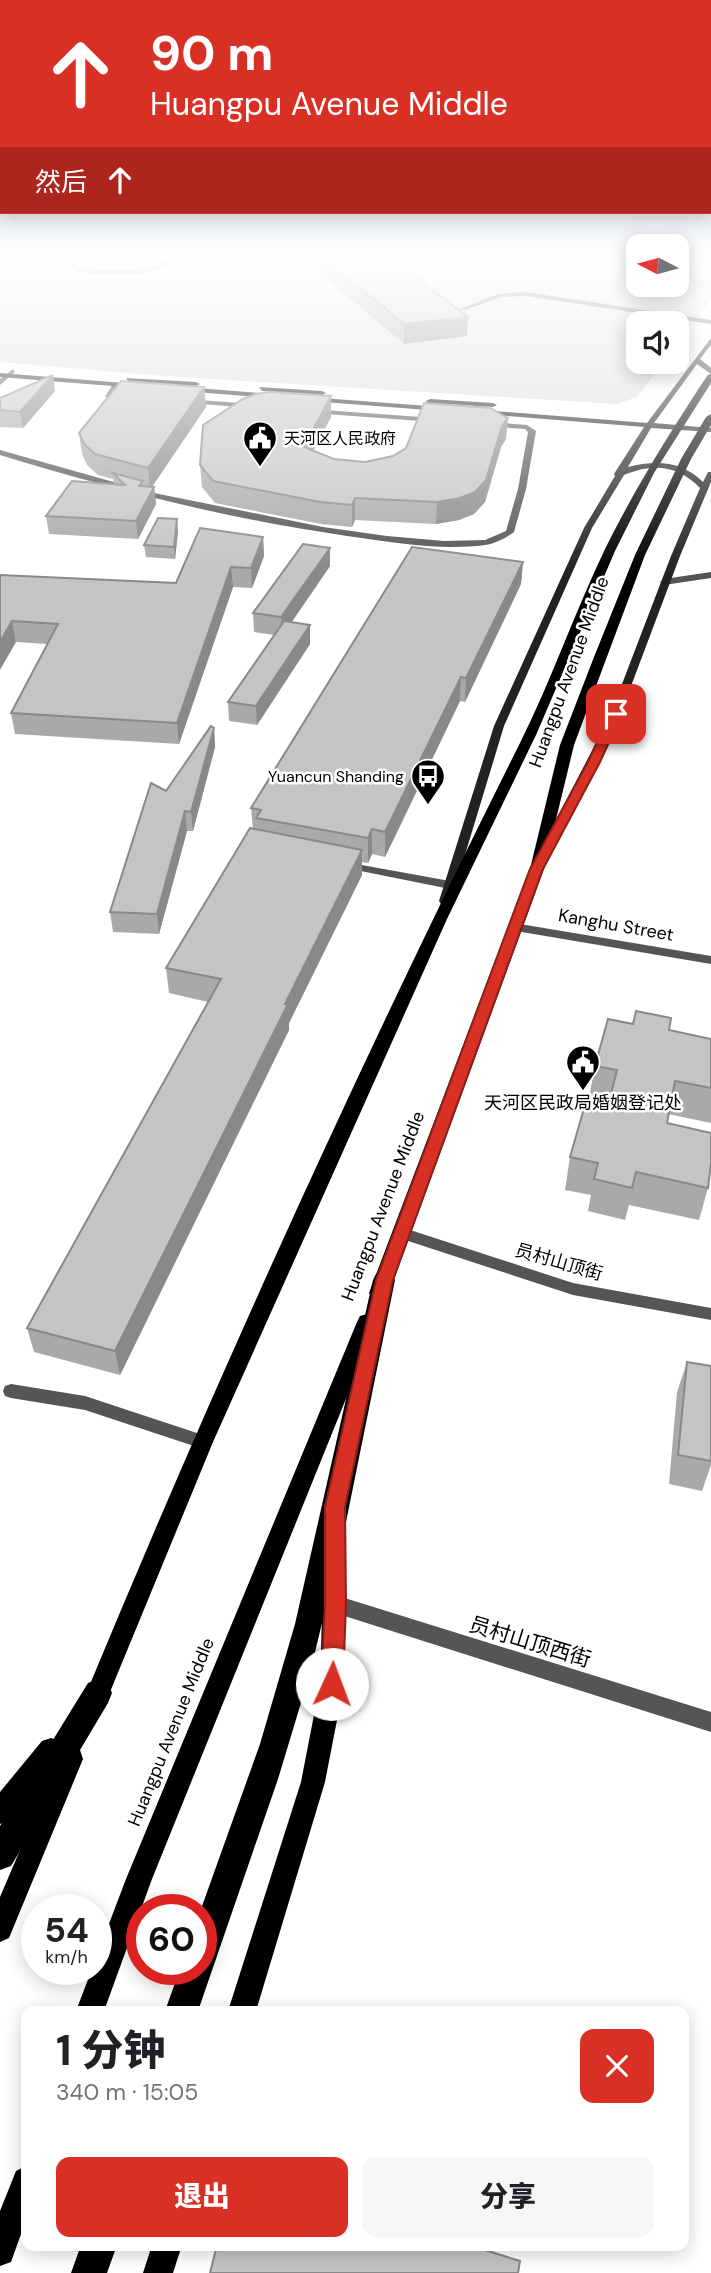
<!DOCTYPE html>
<html lang="zh">
<meta charset="utf-8">
<style>
:root{--surface:#fff;--page:#f6f6f6;--text:#202124;--muted:#757577;--accent:#d93025}
body{margin:0;font-family:"DM Sans","Noto Sans SC",sans-serif;background:var(--page);color:var(--text);height:100vh;display:flex;flex-direction:column;font-size:26px;white-space:nowrap}
*{box-sizing:border-box;margin:0}
p{font-size:23px;color:var(--muted)}
.icon{flex:none;width:38px;height:38px;fill:none;stroke:currentColor;stroke-width:2;stroke-linecap:round;stroke-linejoin:round}
.map{position:relative;flex:1;overflow:hidden}
.sheet{position:absolute;left:21px;top:2006px;width:668px;height:245px;display:flex;flex-direction:column;background:var(--surface);border-radius:14px;box-shadow:0 4px 18px #0003}
.sheet>*{flex:none}
.top-card{position:absolute;left:0px;top:0px;width:712px;height:214px;box-shadow:0 4px 18px #0003;background:#d93025;color:#fff;overflow:hidden}
.needle{width:46px;rotate:276deg}
.buttons{position:absolute;left:626px;top:234px;display:grid;gap:14px}
.buttons a{display:grid;place-items:center;width:63px;height:63px;border-radius:14px;background:var(--surface);box-shadow:0 4px 18px #0003;font-size:35px}
.speed{position:absolute;left:21px;top:1894px;display:flex;gap:14px;font-size:35px;font-weight:700;text-align:center}
.speed>*{display:grid;place-content:center;width:91px;height:91px;border-radius:50%;background:var(--surface);box-shadow:0 4px 18px #0003;line-height:1}
.speed small{font-size:18px;font-weight:400}
.speed .limit{border:10px solid #d22;background:#fff;color:#111}
.pin{position:absolute;display:grid;place-items:center;width:60px;height:60px;color:#fff;margin:-30px;border-radius:14px;box-shadow:0 4px 10px #0006}
.me{position:absolute;width:77px;margin:-38px;rotate:2deg;stroke-linejoin:round;filter:drop-shadow(0 0 5px #0008)}
.turn{display:flex;align-items:center;gap:24px;height:147px;padding:0 35px;font-size:32px}
.turn .icon{width:91px;height:91px;stroke-width:2.5}
.turn b{display:block;font-size:49px;line-height:60px}
.then{display:flex;align-items:center;height:66px;padding:0 35px;background:#0003;gap:14px;font-size:26px}
.round{display:grid;place-items:center;flex:none;width:74px;height:74px;border-radius:14px;background:var(--page)}
.head{display:flex;align-items:center;justify-content:space-between;height:119px;padding:0 35px}
h1{font-size:42px;font-weight:800;line-height:52px}
.button{display:flex;gap:14px;margin-top:auto;padding:14px 35px}
.button a{flex:1;height:80px;border-radius:14px;background:var(--accent);color:#fff;font-size:28px;font-weight:800;line-height:80px;text-align:center}
.button a+a{background:var(--page);color:var(--text)}
.map>svg:first-child{display:block}
</style>
<div class="map">
<svg width="711" height="2273" viewBox="0 0 711 2273">
<rect width="100%" height="100%" fill="#fff"/>
<path fill="#dcdcdc" d="M0,255H639V285H677V255H711V300L685,333L677,332V324H639V362H664L637,397L617,404L164,376L0,362Z"/>
<path fill="#a3a3a3" d="M101,255H166L151,265L93,266Z"/>
<g fill="none" stroke-linecap="round" stroke-linejoin="round">
<g fill="#555" fill-rule="evenodd">
<path d="M525,292L711,320V324L525,296L501,297L465,310L460,309L498,294Z"/>
<path d="M114,382L121,384L113,393L131,395V399L105,397Z"/>
<path d="M184,399L254,404L258,406L254,408L187,403H184Z"/>
<path d="M309,409L435,418L439,420L435,422L312,413H309Z"/>
<path d="M490,422L527,425L536,431L526,489L514,532C507,537 495,544 485,545C440,551 392,542 347,536C229,519 114,490 0,455V450L149,492L323,527L387,536L444,541L485,540L506,531L518,489L528,432L525,429L487,426L486,424Z"/>
<path d="M345,862L450,881L456,885L450,889L341,867V863Z"/>
</g>
<path fill="#555" fill-rule="evenodd" d="M75,255H81L77,261L78,268C100,269 123,271 145,268C158,266 173,254 181,255C156,281 106,275 73,271L71,261Z"/>
<g fill="#555" fill-rule="evenodd">
<path d="M711,572V578L664,585L660,582L664,579Z"/>
<path d="M514,923L711,956V964L510,930L508,927L510,924Z"/>
<path d="M401,1227L573,1283L711,1308V1320L573,1295L396,1237L394,1233L396,1229Z"/>
<path d="M11,1384L85,1396L209,1437L211,1442L209,1447L203,1449L85,1410L11,1398L5,1396L3,1391L5,1386Z"/>
<path d="M335,1595L711,1712V1732L335,1613L329,1610L326,1604L329,1598Z"/>
</g>
<path fill="#555" fill-rule="evenodd" d="M13,369L15,372L0,385V379Z"/>
<g fill="#222" fill-rule="evenodd">
<path d="M711,338V345L700,359L711,368V374L697,364L654,423L711,428V432L651,428L628,467C656,460 682,461 703,482L708,472H711V482L680,556L619,718L548,858L542,861L538,860L536,858L609,718L671,556L700,488C678,465 653,463 624,475L592,528L504,726L451,901L445,905L441,904L439,901L494,726L584,528L615,476L614,474L644,427L482,414L478,412L482,410L647,423Z"/>
<path d="M0,373L137,384L141,386L137,388L0,377Z"/>
<path d="M126,378L196,382L200,384L196,386L129,382Z"/>
<path d="M185,387L273,394L277,396L273,398L182,391Z"/>
<path d="M259,387L322,391L326,393L322,395L262,391Z"/>
<path d="M308,397L441,407L445,409L441,411L311,401H308Z"/>
<path d="M430,399L493,403L497,405L493,407L427,403L426,401Z"/>
</g>
<g fill="#000" fill-rule="evenodd">
<path d="M711,373V383L654,473L615,551L536,735L447,919L213,1442L103,1709L95,1713L87,1709L83,1701C217,1377 363,1056 520,743C552,679 575,611 606,547C636,487 670,432 707,376Z"/>
<path d="M711,414V425L691,459L645,555L574,745L544,869L389,1293L386,1298L379,1301L372,1298L369,1293L530,869L560,745L594,657L635,555L681,459L706,417Z"/>
<path d="M367,1314L374,1316L377,1322L152,1879L104,2011H76L92,1969H96V1958L126,1879L357,1322L360,1316Z"/>
<path d="M335,1537L343,1540L346,1547L344,1684L325,1782L256,2011H228L301,1782L320,1684L324,1547L327,1540Z"/>
<path d="M51,1738L60,1741L63,1750L71,1747L80,1750L83,1759L9,1938L0,1942V1897L58,1761L9,1820L0,1824V1792L42,1741Z"/>
<path d="M26,2166V2220L11,2262L0,2266V2211L16,2171Z"/>
<path d="M152,2245H182L173,2273H143Z"/>
</g>
<g fill="#000" fill-rule="evenodd">
<path d="M384,1271L392,1274L395,1280L345,1527L310,1673L278,1779L198,2011H165L180,1969H201V1909L260,1744L295,1624L373,1280L376,1274Z"/>
<path d="M98,1679L108,1683L112,1693L108,1703L11,1866L0,1870V1826L88,1683Z"/>
<path d="M81,2245H117L107,2273H71Z"/>
</g>
</g>
<g fill="#a9a9a9">
<path d="M299,255H386L467,336L404,344Z"/>
<path d="M204,387L206,407L152,486L154,487L156,504L138,539L49,534L46,516L114,484L113,479L98,475L87,465L82,454L79,433Z"/>
<path d="M55,391L23,428L0,427V398Z"/>
<path d="M331,417L313,451L334,459L365,462L506,439L501,447L485,502L474,514L459,520L436,524L355,520L352,527L321,524L215,503L202,487L200,465Z"/>
<path d="M178,532L175,559L146,557L144,545Z"/>
<path d="M263,537L264,556L252,588L233,587L179,744L15,734L11,713L47,644L16,642L0,575L176,583Z"/>
<path d="M330,548V566L291,623L310,625V644L257,725L229,721L228,702L274,635L254,632L253,613Z"/>
<path d="M523,562L521,584L465,702L460,701L385,857L372,854L368,863L362,862V875L289,1023V1030L120,1375L34,1352L27,1328L208,1002L169,993L166,968L253,829L251,808Z"/>
<path d="M214,728L215,747L193,831H187L159,934L113,932L110,912L166,791Z"/>
<path d="M669,1030L711,1039V1123L668,1114L667,1123L708,1188L699,1220L629,1205L625,1220L588,1211L591,1195L565,1190L570,1157L607,1110L609,1102L589,1098L595,1066Z"/>
<path d="M687,1362L711,1366V1465L702,1491L669,1484L677,1392Z"/>
</g>
<g fill="#898989">
<path d="M468,317L467,336L404,344V324Z"/>
<path d="M53,375L55,391L23,428L20,412Z"/>
<path d="M204,387L206,407L150,490L148,468Z"/>
<path d="M331,396V417L304,468V447Z"/>
<path d="M508,418L506,439L501,447L485,502L474,514L459,520L436,524L437,502L502,426Z"/>
<path d="M154,487L156,504L138,539L136,521Z"/>
<path d="M355,498V520L352,527V505Z"/>
<path d="M177,519L178,532L175,559L174,547Z"/>
<path d="M263,537L264,556L252,588L251,568Z"/>
<path d="M330,548V566L282,636L281,617Z"/>
<path d="M523,562L521,584L465,702L466,678Z"/>
<path d="M231,567L233,587L179,744L177,723Z"/>
<path d="M12,621L16,642L0,670V642Z"/>
<path d="M310,625V644L257,725L256,706Z"/>
<path d="M461,677L460,701L385,857V832Z"/>
<path d="M214,728L215,747L193,831L191,812Z"/>
<path d="M185,811L187,831L159,934L157,914Z"/>
<path d="M372,829V854L368,863V838Z"/>
<path d="M362,850V875L289,1023V1030L120,1375L115,1351L285,1004Z"/>
</g>
<g fill="#c4c4c4" stroke="#898989" stroke-width="2">
<path d="M320,255H386L468,317L404,324Z"/>
<path d="M53,375L20,412L0,410V398Z"/>
<path d="M121,381L204,387L148,468L95,454L84,444L79,433Z"/>
<path d="M272,392L331,396L304,447L334,459L365,462L393,456L406,448L424,403L490,408L508,418L502,426L486,480L475,492L460,498L437,502L355,498L352,505L320,502L213,481L200,465L203,425L243,399L256,394Z"/>
<path d="M113,473L143,481L139,486L154,487L136,521L46,516L72,481L125,485Z"/>
<path d="M158,518L177,519L174,547L144,545Z"/>
<path d="M200,528L263,537L251,568L231,567L177,723L11,713L58,624L12,621L0,642V575L176,583Z"/>
<path d="M303,544L330,548L281,617L253,613Z"/>
<path d="M412,547L523,562L466,678L461,677L385,832L372,829L368,838L256,818L261,810L251,808Z"/>
<path d="M284,621L310,625L256,706L228,702Z"/>
<path d="M211,726L214,728L191,812L185,811L157,914L110,912L151,783L166,791Z"/>
<path d="M250,828L362,850L285,1004H288L115,1351L27,1328L221,979L166,968Z"/>
<path d="M636,1011L671,1018L669,1030L711,1039V1088L675,1081L667,1123L711,1133V1163L708,1188L636,1172L632,1188L594,1179L598,1163L570,1157L585,1105L607,1110L617,1070L595,1066L608,1019L633,1024Z"/>
<path d="M687,1362L711,1366V1461L678,1455Z"/>
<path d="M217,2245H469L520,2261L518,2273H210Z"/>
</g>
<linearGradient id="sky" x2="0" y2="1"><stop stop-color="#8cadcc"/><stop offset="0.45" stop-color="#fff"/><stop offset="1" stop-color="#fff" stop-opacity="0"/></linearGradient>
<rect width="711" height="573" fill="url(#sky)"/>
<path fill="#d93025" stroke="#8d1f18" stroke-width="2" d="M616,710L622,714L600,762L543,869L393,1280L345,1507L346,1604L343,1684L339,1691L332,1694L324,1691L321,1684L325,1604V1507L376,1280L530,869L588,762L610,714Z"/>
<defs>
<g id="civic-pin" transform="scale(1.75)"><path d="M0 17L-7.5 6A9.5 9.5 0 1 1 7.5 6Z" fill="#000" stroke="#fff"/><path d="M-.6-6.5H3V-4.5H.6V-3L4-1V1h2V6H-6V1h2V-1L-.6-3ZM-1.2 2.5V6h2.4V2.5Z" fill="#fff"/></g>
<g id="bus-pin" transform="scale(1.75)"><path d="M0 17L-7.5 6A9.5 9.5 0 1 1 7.5 6Z" fill="#000" stroke="#fff"/><path d="M-5-6H5V4H4V6H2V4H-2V6H-4V4H-5ZM-3.5-4V0h7V-4ZM-3.5 1.2v1.5H-2V1.2ZM2 1.2v1.5H3.5V1.2Z" fill="#fff"/></g>
</defs>
<g fill-rule="evenodd">
<use href="#civic-pin" x="260" y="438"/>
<use href="#bus-pin" x="428" y="776"/>
<use href="#civic-pin" x="583" y="1062"/>
</g>
<g text-anchor="middle" stroke-width="5" stroke-linejoin="round" paint-order="stroke">
<g font-size="16" fill="#000" stroke="#fff" text-anchor="start">
<text x="284" y="444">天河区人民政府</text>
<text x="404" y="782" text-anchor="end">Yuancun Shanding</text>
</g>
<g font-size="18" fill="#000" stroke="#fff">
<text transform="translate(569 672) rotate(-70)" y="6">Huangpu Avenue Middle</text>
<text transform="translate(616 925) rotate(10)" y="6">Kanghu Street</text>
<text transform="translate(383 1206) rotate(-69)" y="6">Huangpu Avenue Middle</text>
<text transform="translate(559 1262) rotate(16)" y="6">员村山顶街</text>
<text transform="translate(171 1732) rotate(-68)" y="6">Huangpu Avenue Middle</text>
</g>
<g font-size="18" fill="#000" stroke="#fff">
<text x="583" y="1109">天河区民政局婚姻登记处</text>
</g>
<g font-size="21" fill="#000" stroke="#fff">
<text transform="translate(530 1642) rotate(17)" y="7">员村山顶西街</text>
</g>
</g>
</svg>
<div class="buttons">
<a><svg class="needle" viewBox="-14 -14 28 28"><path d="M0-13l5 13h-10z" fill="#e53935"/><path d="M0 13l5-13h-10z" fill="#757577"/></svg></a>
<a><svg class="icon" aria-label="sound" viewBox="0 0 24 24"><path d="M4 9h4l5-4v14l-5-4H4zM17 9q2 3 0 6"/></svg></a>
</div>
<div class="speed"><div>54<small>km/h</small></div><div class="limit">60</div></div>
<div class="pin" style="left:616px;top:714px;background:#d93025"><svg class="icon" aria-label="arrive" viewBox="0 0 24 24"><path d="M6 21V4h12l-3 4 3 4H6"/></svg></div>
<svg class="me" style="left:332px;top:1684px" viewBox="-20 -20 40 40"><circle r="19" fill="#fff"/><path d="M0-13L10 11 0 6-10 11z" fill="#d93025"/></svg>
<div class="top-card">
<div class="turn"><svg class="icon" aria-label="ahead" viewBox="0 0 24 24"><path d="M12 20V5M6 11l6-6 6 6"/></svg><div><b>90 m</b>Huangpu Avenue Middle</div></div>
<div class="then">然后<svg class="icon" aria-label="ahead" viewBox="0 0 24 24"><path d="M12 20V5M6 11l6-6 6 6"/></svg></div>
</div>
<section class="sheet">
<div class="head"><div><h1>1 分钟</h1><p>340 m · 15:05</p></div><a class="round" style="background:#d93025;color:#fff"><svg class="icon" aria-label="close" viewBox="0 0 24 24"><path d="M6 6l12 12M18 6L6 18"/></svg></a></div>
<div class="button"><a>退出</a><a>分享</a></div>
</section>
</div>
